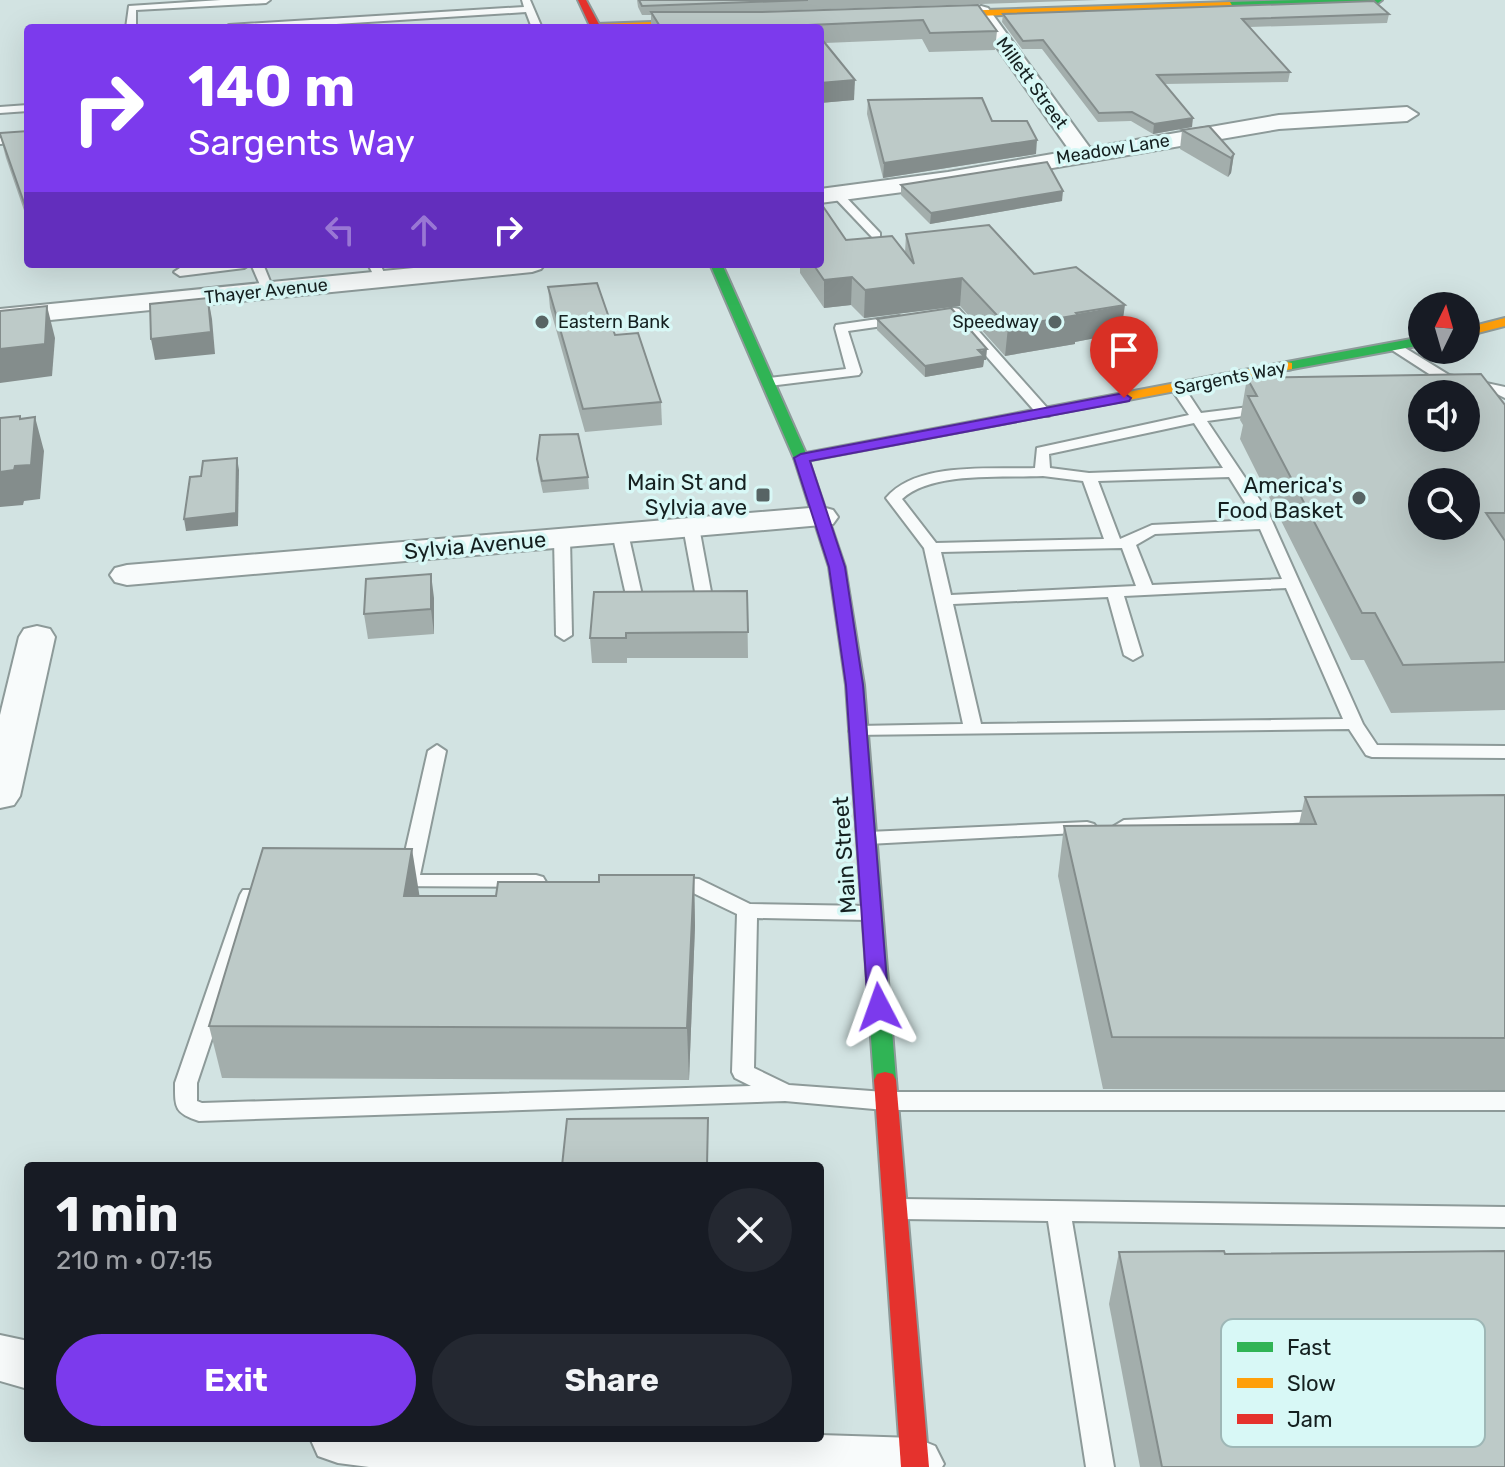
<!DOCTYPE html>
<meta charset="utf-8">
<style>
:root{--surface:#171b24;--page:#242831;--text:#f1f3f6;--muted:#9ea1a6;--accent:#7c3aed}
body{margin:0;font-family:Rubik,sans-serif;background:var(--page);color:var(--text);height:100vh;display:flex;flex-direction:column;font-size:30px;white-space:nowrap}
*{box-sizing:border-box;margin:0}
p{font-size:26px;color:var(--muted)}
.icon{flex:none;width:44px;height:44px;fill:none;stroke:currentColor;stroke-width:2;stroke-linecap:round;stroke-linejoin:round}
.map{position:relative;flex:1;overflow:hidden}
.details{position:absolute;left:24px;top:1162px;width:800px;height:280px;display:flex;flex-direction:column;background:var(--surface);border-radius:8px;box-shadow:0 8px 32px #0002}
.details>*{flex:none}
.hud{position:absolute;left:24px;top:24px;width:800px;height:244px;border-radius:8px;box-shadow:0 8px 32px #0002;background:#7c3aed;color:#fff;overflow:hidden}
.needle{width:52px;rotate:5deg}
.controls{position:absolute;left:1408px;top:292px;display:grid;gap:16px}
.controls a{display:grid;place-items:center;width:72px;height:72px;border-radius:50%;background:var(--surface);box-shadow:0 8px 32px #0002;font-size:40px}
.pin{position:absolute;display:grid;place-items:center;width:68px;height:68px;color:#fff;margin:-82px -34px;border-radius:50% 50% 50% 0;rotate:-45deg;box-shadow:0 0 8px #0007}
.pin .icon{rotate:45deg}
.me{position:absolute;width:88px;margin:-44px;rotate:356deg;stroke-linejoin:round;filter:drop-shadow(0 0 6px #0008)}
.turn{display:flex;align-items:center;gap:28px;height:168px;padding:0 32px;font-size:36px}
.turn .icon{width:104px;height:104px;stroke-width:2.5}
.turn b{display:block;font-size:56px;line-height:68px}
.lanes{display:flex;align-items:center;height:76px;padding:0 32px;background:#0003;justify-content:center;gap:40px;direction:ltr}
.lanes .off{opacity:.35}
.round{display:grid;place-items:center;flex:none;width:84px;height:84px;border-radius:42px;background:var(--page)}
.summary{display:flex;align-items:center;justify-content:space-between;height:136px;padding:0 32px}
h1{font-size:48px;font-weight:700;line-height:60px}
.primary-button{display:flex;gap:16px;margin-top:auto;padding:16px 32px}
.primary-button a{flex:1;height:92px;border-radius:48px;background:var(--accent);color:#fff;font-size:32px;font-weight:700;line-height:92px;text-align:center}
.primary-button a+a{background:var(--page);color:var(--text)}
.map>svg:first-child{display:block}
</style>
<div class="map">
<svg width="1505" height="1467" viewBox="0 0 1505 1467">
<rect width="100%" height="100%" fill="#d2e3e2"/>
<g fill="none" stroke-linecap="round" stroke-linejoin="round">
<g stroke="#8d9a99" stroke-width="4">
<g id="lane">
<path d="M221,0H270L266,3L136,10V28H126L129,6Z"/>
<path d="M522,0H530L542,28H532L526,12L273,28H224L229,25L524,7Z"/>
<path d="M28,105V111L0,113V107Z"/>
<path d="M28,136V142L0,144V138Z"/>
<path d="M834,193H842L880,233V237H872L834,197Z"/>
<path d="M215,264H250L244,268L180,276L174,272L180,268Z"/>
<path d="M251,264H263L274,291L272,294H264Z"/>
<path d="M368,264H380L387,279L385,282H377Z"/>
<path d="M954,308L959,309L1049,410V416H1039L951,316L932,319L926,315Z"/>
<path d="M899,316L905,320L904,323L848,331L861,372L859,375L769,386L762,382L769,378L846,369L835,328L836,325Z"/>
<path d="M1397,343L1449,375L1505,387V398L1495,393L1440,381L1392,350V344Z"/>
<path d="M1177,383L1182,384L1201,413L1265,405L1272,409L1265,413L1207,421L1268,512L1363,724L1377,745L1505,746V758L1372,757L1366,755L1349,729L852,735L849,731L852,727L858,726L963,724L924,548L886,498C917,461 990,470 1035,468L1037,448L1189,415L1170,387ZM1194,423L1223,468L1089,473L1050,468L1049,454ZM1043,476L1083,481L1104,539L936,543L902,499C932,471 1003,478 1043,476ZM1229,477L1256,520L1152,525L1120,539L1098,481ZM1260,529L1282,579L1152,585L1136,545L1155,534ZM1122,548L1136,586L951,595L941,552ZM1286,588L1343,719L981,724L953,604L1108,597L1124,655L1133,660L1142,655L1124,596Z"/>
<path d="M691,522L699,527L712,597L704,602L696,597L683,527Z"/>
<path d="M620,528L628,533L644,604L636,609L628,604L612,533Z"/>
<path d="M562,533L570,538L572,635L564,640L556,635L554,538Z"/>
<path d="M437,745L446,751L420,875H536L543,877L546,882L543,887L387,886L384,881L387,876L400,874L428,751Z"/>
<path d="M1322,811L1329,813L1332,817L1329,821L1124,832L1114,826L1124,820Z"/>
<path d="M1087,822L1094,824L1097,828L1094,832L868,844L858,838L868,832Z"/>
<path d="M670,877L699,879L750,904L869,906L876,908L879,913L876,918L869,920L757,918L754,1068L789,1085L885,1092H1505V1110H885L785,1101L199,1121C174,1113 175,1107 175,1083L240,895L243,890H257L260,895L197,1083V1101L202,1103L751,1086L735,1078L732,1072L737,914L689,891L663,889L660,884L663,879Z"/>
<path d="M901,1199L1505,1207V1227L1072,1221L1114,1467H1086L1048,1221L901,1219L893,1216L889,1209L893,1202Z"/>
</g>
</g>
<g stroke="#8d9a99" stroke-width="4">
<g id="street">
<path d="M981,6L988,8L1090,148L1279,115L1407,107L1418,114L1407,121L1279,129L948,186L820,203V189L948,172L1070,151L972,12Z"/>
<path d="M454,264H545L541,269L532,272L0,325V309Z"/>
<path d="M822,507L833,510L838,517L833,524L127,585L115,582L110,575L115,568L127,565Z"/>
<path d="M37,626L50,629L55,637L20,796L14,805L0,808V715L19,637L24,629Z"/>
<path d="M0,1335L28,1341V1389L0,1381Z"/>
<path d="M820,1435L915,1438L935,1446L944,1464L942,1467H369L338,1463L318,1456L310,1438H820Z"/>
</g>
</g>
<g stroke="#8d9a99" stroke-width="4">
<g id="fast">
<path d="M1299,0H1382L1378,3L1230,8L1226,5L1230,2Z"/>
<path d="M710,264H722L808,458L845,567L864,685L896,1080L893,1086L885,1088L877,1086L874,1080L846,685L829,567L794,458Z"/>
<path d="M1422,337V345L1287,370L1280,366L1287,362Z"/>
</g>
</g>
<g stroke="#8d9a99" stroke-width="4">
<g id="slow">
<path d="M1230,2L1233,7L922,18L917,15L922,12Z"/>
<path d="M709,20L712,25L591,27L596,24Z"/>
<path d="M1505,318V326L1466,336V328Z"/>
<path d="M1287,362L1292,363V369L801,462L794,458L801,454Z"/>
</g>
</g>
<g stroke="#8d9a99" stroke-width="4">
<g id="jam">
<path d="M578,0H586L601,28H591Z"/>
<path d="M885,1072L893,1074L896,1080L929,1467H901L874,1080L877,1074Z"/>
</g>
</g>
<use href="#lane" fill="#f8fbfb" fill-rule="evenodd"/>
<use href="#street" fill="#f8fbfb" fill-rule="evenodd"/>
<use href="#fast" fill="#30b455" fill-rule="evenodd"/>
<use href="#slow" fill="#ff9f0a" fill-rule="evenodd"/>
<use href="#jam" fill="#e5322d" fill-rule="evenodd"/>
</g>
<g fill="#a3aeac">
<path d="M637,0H1099L742,12L978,5L997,31L995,50L929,52L922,39L825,43L854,100L820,103V28H651V15H642L638,7Z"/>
<path d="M1003,14H1389L1387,23L1249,27L1290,72L1288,82L1164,84L1192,127L1153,134L1131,121L1098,122L1042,49H1022L1002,22Z"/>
<path d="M868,100L1036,154L883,178L867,114Z"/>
<path d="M1182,130L1234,154L1231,173L1228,177L1180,149Z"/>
<path d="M28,131V222L6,158L0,135Z"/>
<path d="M901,185L1062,201L930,224L901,195Z"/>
<path d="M906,234L1034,274L1121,333L1075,342V344L1005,356L960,306L864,318L851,305L824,308L800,273V264H820L846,240L905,253Z"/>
<path d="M548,287L615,335L661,402L662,425L585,432L550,308Z"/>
<path d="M877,319L986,360H984L983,367L925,377L877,330Z"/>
<path d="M1247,378L1505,405V710L1391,713L1364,660H1351L1240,439L1243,425L1240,420Z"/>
<path d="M537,459L588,477L589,489L543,493L538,471Z"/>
<path d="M747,591L748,658H627V663H592L590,638Z"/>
<path d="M434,598V634L368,639L364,614Z"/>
<path d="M1505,795V1090L1103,1089L1058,876L1064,826L1299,824L1305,797Z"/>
<path d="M694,875L695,926L689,1080L222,1078L209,1026L419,896H496L599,882Z"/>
<path d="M1119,1252L1225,1254L1505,1467H1140L1109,1304Z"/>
</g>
<g fill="#848d8c">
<path d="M855,80L854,100L820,103V83Z"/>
<path d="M1193,118L1192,127L1153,134L1154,124Z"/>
<path d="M1037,140L1036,154L883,178L884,163Z"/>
<path d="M1234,154L1231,173L1228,177L1231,158Z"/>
<path d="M1063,191L1062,201L930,224L931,213Z"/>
<path d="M852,277L851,305L824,308V280Z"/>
<path d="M962,278L960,306L864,318L865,290Z"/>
<path d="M208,298L212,319L215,354L155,360L151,339Z"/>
<path d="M1125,305L1121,333L1075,342V344L1005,356L1008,327Z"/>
<path d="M47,306L55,338L52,376L0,383V349Z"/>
<path d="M987,349L986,360H984L983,367L925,377V366Z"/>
<path d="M35,417L44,451L40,499L24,501L23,505L0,507V472Z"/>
<path d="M237,458L239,470L238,526L186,531L184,519Z"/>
<path d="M431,574L434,598V634L431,609Z"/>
<path d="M412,849L420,899L404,896Z"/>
<path d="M694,875L695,926L689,1080L687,1028Z"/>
</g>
<g fill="#bdcac8" stroke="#848d8c" stroke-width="2" fill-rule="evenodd">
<path d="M639,0H808L642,6Z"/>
<path d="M1374,1L1389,14L1242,19L1290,72L1157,75L1193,118L1154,124L1132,112L1099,113L1043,40L1023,41L1003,14Z"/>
<path d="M978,5L997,31L930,33L923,20L810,25L812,28H661L651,12H761Z"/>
<path d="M820,37L855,80L820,83Z"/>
<path d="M982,98L992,121H1027L1037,140L884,163L868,100Z"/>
<path d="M1209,126L1234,154L1231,158L1182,130Z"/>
<path d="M28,131V214L0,134V133Z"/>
<path d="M1047,162L1063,191L931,213L901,185Z"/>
<path d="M820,202L846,240L892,236L914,264L906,234L989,225L1034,274L1076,267L1125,305L1076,313L1078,315L1008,327L962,278L865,290L852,277L824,280L813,264H820Z"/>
<path d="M597,283L615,335L638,333L661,402L583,409L548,287Z"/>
<path d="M208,298L211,332L151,339L150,304Z"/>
<path d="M47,306L45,344L0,349V311Z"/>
<path d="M951,308L987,349L978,350L984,356L925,366L877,319Z"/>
<path d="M1481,374L1505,405V513H1486L1505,541V662L1403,665L1375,613H1362L1248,396H1257L1247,378ZM1422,394H1466V438H1422ZM1422,482H1466V526H1422Z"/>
<path d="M20,416V419L35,417L31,465L15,466L14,470L0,472V418Z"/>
<path d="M578,434L588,477L542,481L537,459L540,435Z"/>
<path d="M237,458L236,513L184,519L190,477L201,476L203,461Z"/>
<path d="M431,574V609L364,614L366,579Z"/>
<path d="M747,591L748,632L626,633V638H590L594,592Z"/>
<path d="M1505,795V1038L1112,1037L1064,826L1316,824L1305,797Z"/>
<path d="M263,848L412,849L404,896H496L498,882H599V875H694L687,1028L209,1026Z"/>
<path d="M708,1118L707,1166H562L567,1119Z"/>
<path d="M1224,1251L1225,1254L1505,1251V1467H1162L1119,1252Z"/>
</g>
<path fill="#7c3aed" stroke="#51269a" stroke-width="2" d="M1124,393L1131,398L1129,401L810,461L845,567L863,685L889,1007L886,1013H871L868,1007L846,685L829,567L794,458L801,454Z"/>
<g fill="#576464" stroke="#d8f8f6" stroke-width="3">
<circle cx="542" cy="322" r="8"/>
<circle cx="1055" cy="322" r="8"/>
<rect x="755" y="487" width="16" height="16" rx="4"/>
<circle cx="1359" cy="498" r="8"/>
</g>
<g text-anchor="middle" stroke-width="7" stroke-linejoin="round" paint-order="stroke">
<g font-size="18" fill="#152020" stroke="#d8f8f6">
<text transform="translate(1032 83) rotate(54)" y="6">Millett Street</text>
<text transform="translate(1113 149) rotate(-9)" y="6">Meadow Lane</text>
<text transform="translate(266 291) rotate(-6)" y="6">Thayer Avenue</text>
<text transform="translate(1230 378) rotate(-11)" y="6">Sargents Way</text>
</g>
<g font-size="18" fill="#152020" stroke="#d8f8f6" text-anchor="start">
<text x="558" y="328">Eastern Bank</text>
<text x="1039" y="328" text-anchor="end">Speedway</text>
</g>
<g font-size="22" fill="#152020" stroke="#d8f8f6" text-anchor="end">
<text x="747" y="490">Main St and<tspan x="747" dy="25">Sylvia ave</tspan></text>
<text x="1343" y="493">America's<tspan x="1343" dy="25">Food Basket</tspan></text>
</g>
<g font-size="22" fill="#152020" stroke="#d8f8f6">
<text transform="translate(475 545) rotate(-5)" y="8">Sylvia Avenue</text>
<text transform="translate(844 855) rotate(-94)" y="8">Main Street</text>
</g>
</g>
<rect x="1221" y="1319" width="264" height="128" rx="12" fill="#d8f8f6" stroke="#9eb7b6" stroke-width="2"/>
<rect x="1237" y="1342" width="36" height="10" fill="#30b455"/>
<rect x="1237" y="1378" width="36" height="10" fill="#ff9f0a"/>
<rect x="1237" y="1414" width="36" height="10" fill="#e5322d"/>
<g font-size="22" fill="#152020">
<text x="1287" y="1355">Fast</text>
<text x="1287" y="1391">Slow</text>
<text x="1287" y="1427">Jam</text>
</g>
</svg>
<div class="controls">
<a><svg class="needle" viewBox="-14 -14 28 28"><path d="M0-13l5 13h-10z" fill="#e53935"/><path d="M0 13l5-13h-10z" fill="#9ea1a6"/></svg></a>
<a><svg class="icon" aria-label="sound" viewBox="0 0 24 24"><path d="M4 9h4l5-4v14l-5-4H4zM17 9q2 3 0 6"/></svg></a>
<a><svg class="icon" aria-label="search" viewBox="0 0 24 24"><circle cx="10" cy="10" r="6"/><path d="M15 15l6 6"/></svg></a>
</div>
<div class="pin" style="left:1124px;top:398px;background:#d93025"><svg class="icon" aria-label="arrive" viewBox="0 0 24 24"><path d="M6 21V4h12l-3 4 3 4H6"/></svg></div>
<svg class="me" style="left:879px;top:1007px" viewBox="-20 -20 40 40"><path d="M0-17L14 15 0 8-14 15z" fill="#7c3aed" stroke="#fff" stroke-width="4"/></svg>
<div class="hud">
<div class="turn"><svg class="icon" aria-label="right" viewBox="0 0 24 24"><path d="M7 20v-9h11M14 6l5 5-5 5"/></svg><div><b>140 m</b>Sargents Way</div></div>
<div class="lanes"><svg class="icon off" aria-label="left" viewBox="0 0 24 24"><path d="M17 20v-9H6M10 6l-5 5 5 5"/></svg><svg class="icon off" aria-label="ahead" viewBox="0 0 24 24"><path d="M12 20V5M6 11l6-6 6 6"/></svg><svg class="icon" aria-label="right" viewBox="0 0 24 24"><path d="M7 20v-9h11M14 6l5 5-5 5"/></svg></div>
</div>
<section class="details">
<div class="summary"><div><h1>1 min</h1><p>210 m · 07:15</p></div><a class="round"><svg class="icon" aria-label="close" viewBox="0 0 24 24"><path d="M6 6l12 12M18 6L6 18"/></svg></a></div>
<div class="primary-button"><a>Exit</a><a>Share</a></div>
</section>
</div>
